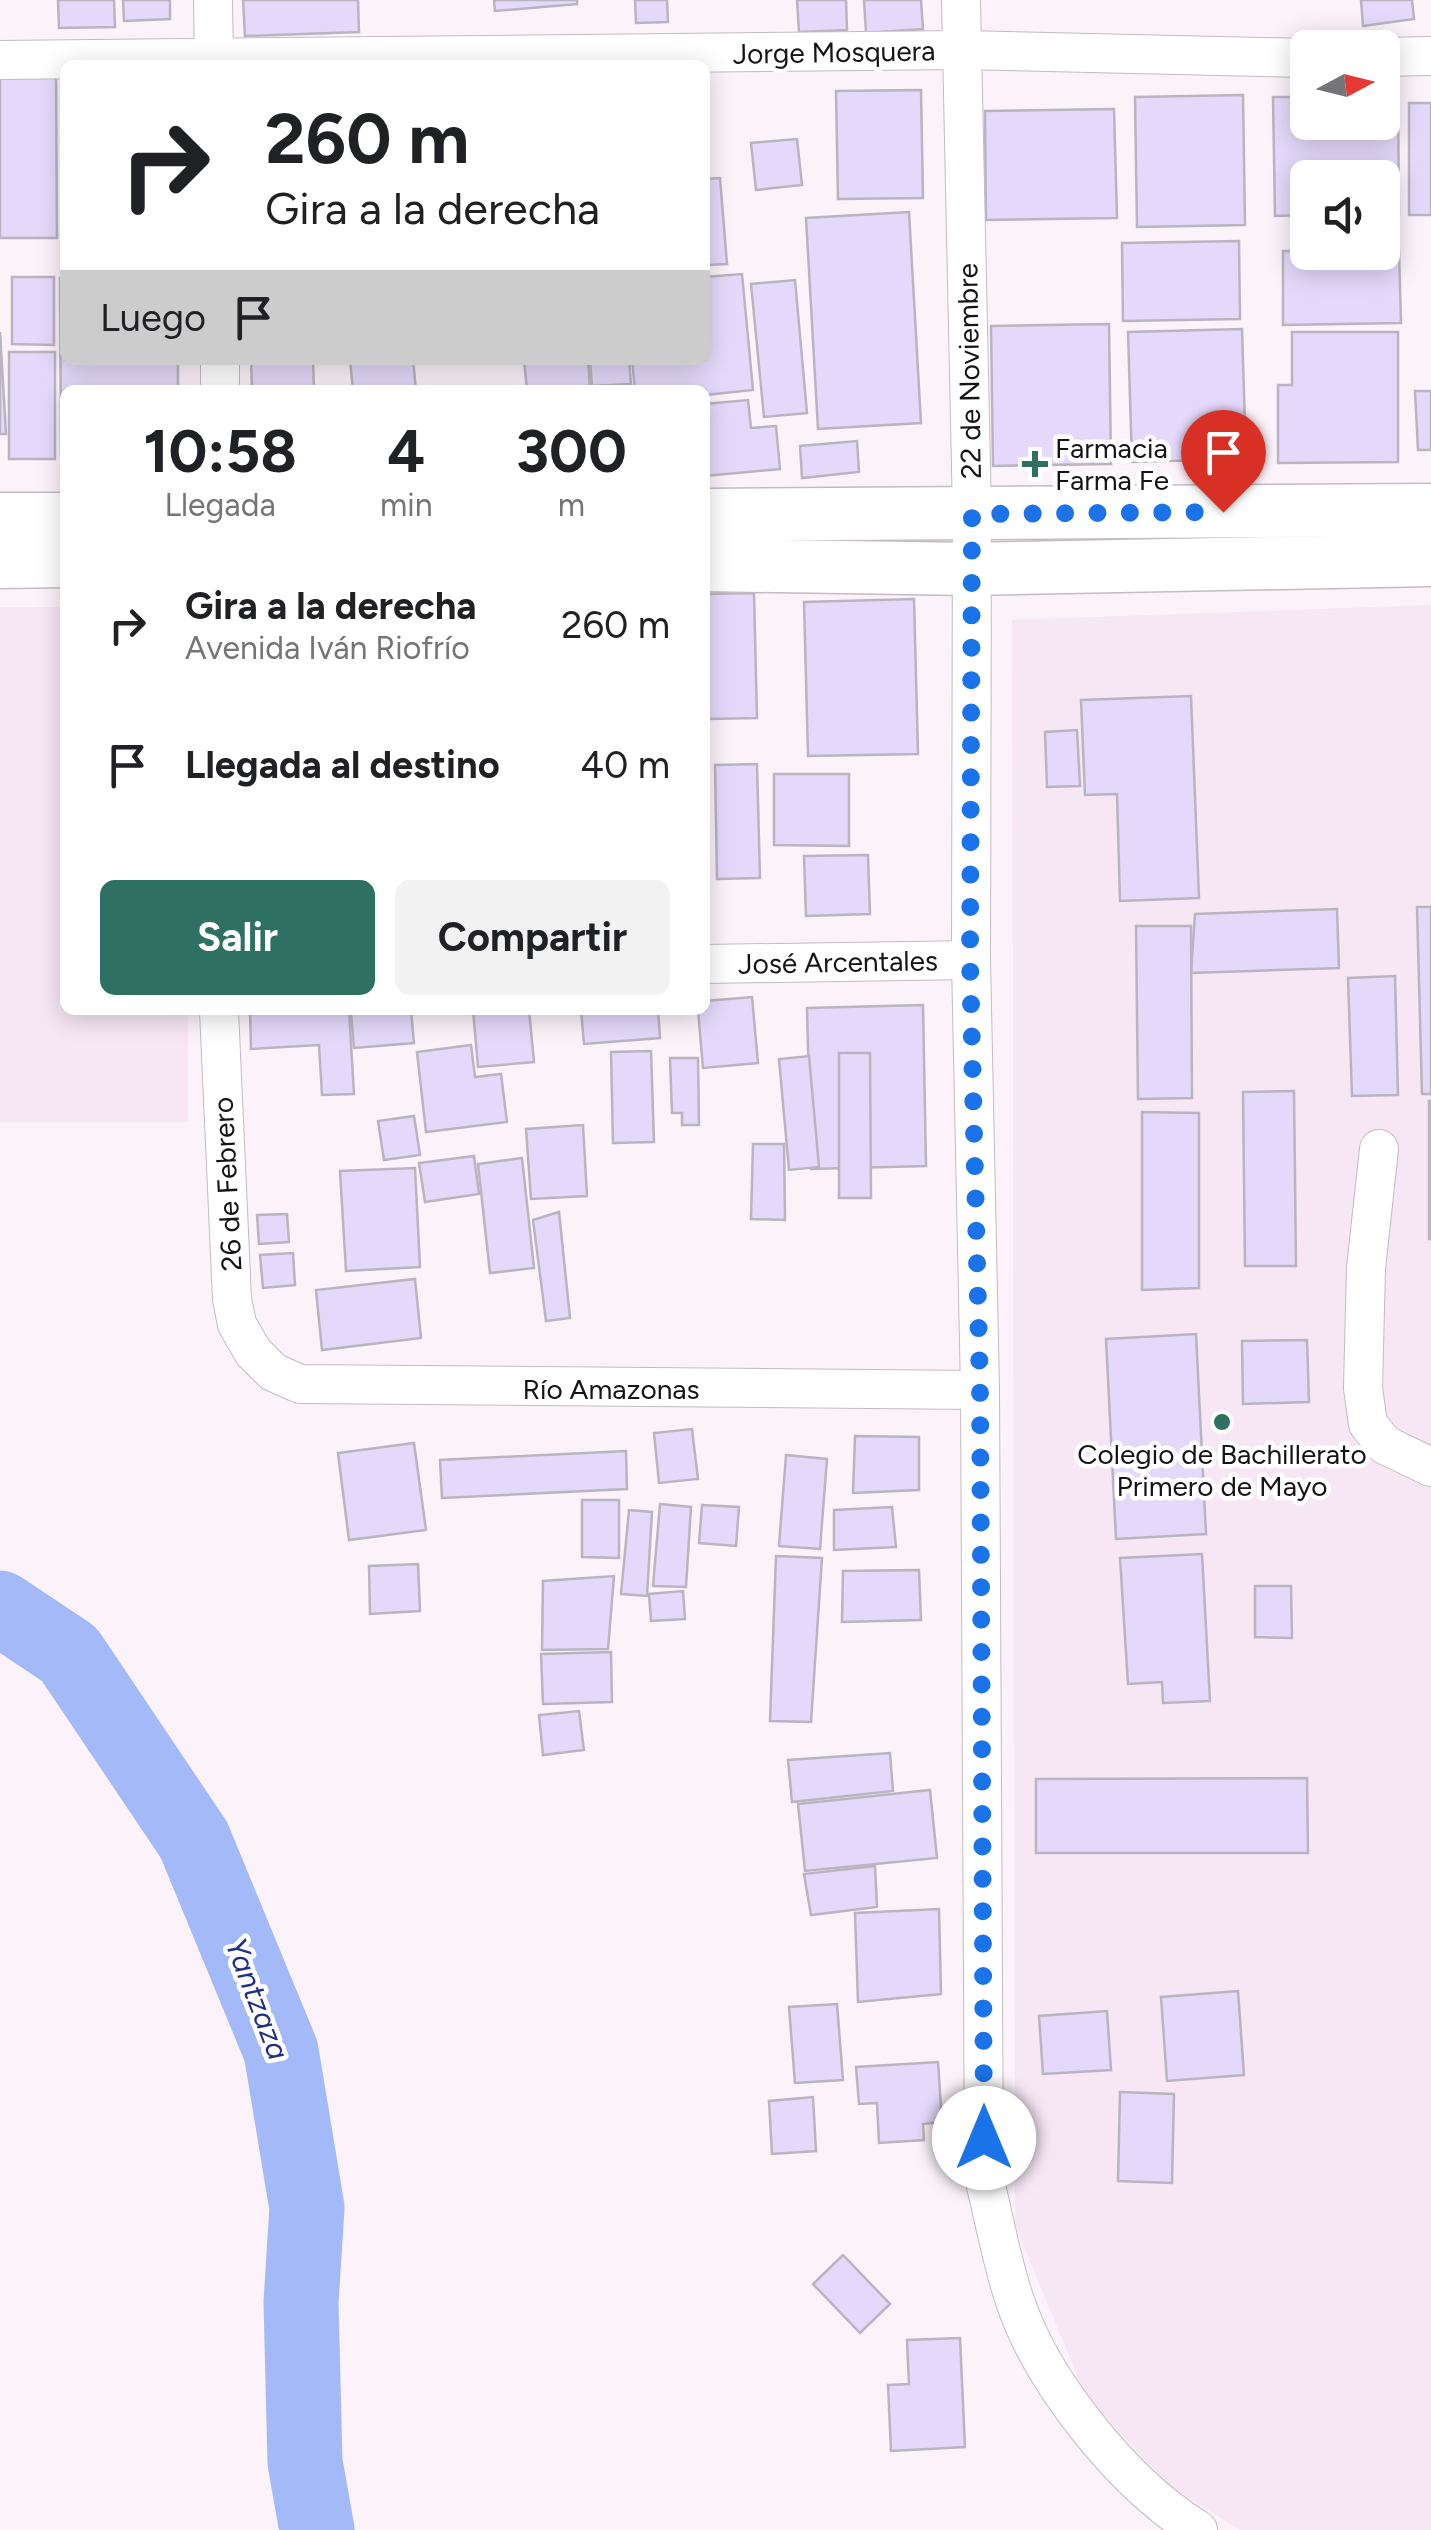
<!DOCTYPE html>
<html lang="es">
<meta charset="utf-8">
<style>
:root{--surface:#fff;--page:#f2f2f2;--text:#202124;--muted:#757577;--accent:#2e7061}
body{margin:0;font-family:Figtree,sans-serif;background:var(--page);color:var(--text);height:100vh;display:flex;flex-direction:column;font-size:38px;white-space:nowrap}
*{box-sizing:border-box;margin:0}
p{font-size:32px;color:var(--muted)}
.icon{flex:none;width:55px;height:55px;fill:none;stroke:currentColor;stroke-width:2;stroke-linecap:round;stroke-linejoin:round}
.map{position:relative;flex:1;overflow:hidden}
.panel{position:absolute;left:60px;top:385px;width:650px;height:630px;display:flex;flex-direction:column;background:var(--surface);border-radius:15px;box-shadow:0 5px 25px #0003}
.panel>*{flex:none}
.hud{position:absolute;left:60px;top:60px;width:650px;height:305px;border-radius:15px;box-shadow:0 5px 25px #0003;background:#fff;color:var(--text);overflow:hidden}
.needle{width:65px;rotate:83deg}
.fabs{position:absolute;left:1290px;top:30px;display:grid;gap:20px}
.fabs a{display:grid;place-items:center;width:110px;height:110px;border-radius:15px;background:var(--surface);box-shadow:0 5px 25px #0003;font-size:50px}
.pin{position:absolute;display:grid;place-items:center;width:85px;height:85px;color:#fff;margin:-102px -42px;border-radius:50% 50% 50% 0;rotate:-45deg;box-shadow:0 0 10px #0007}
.pin .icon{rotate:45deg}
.me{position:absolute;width:110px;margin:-55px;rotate:0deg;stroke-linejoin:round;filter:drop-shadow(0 0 8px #0008)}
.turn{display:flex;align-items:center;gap:35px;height:210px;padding:0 40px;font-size:45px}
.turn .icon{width:130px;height:130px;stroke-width:2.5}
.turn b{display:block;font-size:70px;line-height:85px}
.then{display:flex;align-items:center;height:95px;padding:0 40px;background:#0003;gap:20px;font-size:38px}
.eta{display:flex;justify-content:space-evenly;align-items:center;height:170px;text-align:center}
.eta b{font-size:60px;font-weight:700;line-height:70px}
.cta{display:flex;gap:20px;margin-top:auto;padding:20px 40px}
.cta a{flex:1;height:115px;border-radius:15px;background:var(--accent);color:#fff;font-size:40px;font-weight:700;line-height:115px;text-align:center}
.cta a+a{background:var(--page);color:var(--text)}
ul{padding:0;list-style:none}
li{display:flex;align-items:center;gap:30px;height:140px;padding:0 40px}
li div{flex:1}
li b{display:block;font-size:38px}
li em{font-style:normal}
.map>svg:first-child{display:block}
</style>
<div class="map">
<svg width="1431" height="2530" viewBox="0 0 1431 2530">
<rect width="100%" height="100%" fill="#fcf2fa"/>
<g fill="#f7e6f4">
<path d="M1431,605V2530H1240L1168,2485L1085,2394L1015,2225L1012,620Z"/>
<path d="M0,607H65V1010H188V1122H0Z"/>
</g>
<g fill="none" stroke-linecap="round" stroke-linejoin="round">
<path stroke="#a4baf8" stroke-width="75" d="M0,1608L69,1654L194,1840L281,2051L307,2208L301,2302L305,2462L317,2530"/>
</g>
<g fill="#e4d9fa" stroke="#b9b5c0" stroke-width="2.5">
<path d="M58,0H114L115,27L59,28Z"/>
<path d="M123,0H170V19L124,21Z"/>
<path d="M243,0H358L359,32L245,36Z"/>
<path d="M494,0H577V4L495,11Z"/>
<path d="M635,0H667L668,22L636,23Z"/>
<path d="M797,0H846L847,30L799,32Z"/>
<path d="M864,0H921L923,29L866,33Z"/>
<path d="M1361,0H1412L1414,19L1363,26Z"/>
<path d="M56,74L57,238H0V75Z"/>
<path d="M921,90L923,198L838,199L836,91Z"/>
<path d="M1243,95L1245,225L1137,227L1135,97Z"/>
<path d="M1398,95L1399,214H1382V178H1308V215L1275,216L1273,97H1308V122H1382V96Z"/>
<rect x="1409" y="103" width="22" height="112"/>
<path d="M1114,109L1117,218L986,220L985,111Z"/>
<path d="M797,139L802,185L756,190L751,143Z"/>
<path d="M720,178L727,264L705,265V179Z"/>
<path d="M909,212L921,423L818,429L806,218Z"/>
<path d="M1239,241L1240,319L1123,321L1122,243Z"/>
<path d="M1382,250H1399L1401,323L1283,325V251Z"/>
<path d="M742,274L753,390L705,395V390H635L632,360H705V277Z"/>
<path d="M12,277H54V345L12,344Z"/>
<path d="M60,278H65V360H178V390H65V456H61Z"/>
<path d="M795,280L807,413L764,417L751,284Z"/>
<path d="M1109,324L1111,464L993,466L991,326Z"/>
<path d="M1242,329L1246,459L1132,462L1128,332Z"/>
<path d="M0,332L6,434H0Z"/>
<path d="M1292,332H1398V462L1278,463V385H1292Z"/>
<rect x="9" y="352" width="46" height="107"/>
<path d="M251,360H313L314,390H252Z"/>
<path d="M350,360H413L416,390H353Z"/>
<path d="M524,360H588L590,390H527Z"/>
<path d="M590,360H629L631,384L592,386Z"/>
<path d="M1415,391H1431V450H1418Z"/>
<path d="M748,400L751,428L776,426L780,469L705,476V404Z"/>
<path d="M857,441L859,472L802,478L800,446Z"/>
<path d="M754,593L757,718L709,719L705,594Z"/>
<path d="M914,599L918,754L808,756L804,602Z"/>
<path d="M1191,696L1199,898L1120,901L1117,794L1085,795L1081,700Z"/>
<path d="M1077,730L1080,786L1047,787L1045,732Z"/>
<path d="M757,764L760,878L717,879L715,765Z"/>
<path d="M774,774H849V846L774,845Z"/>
<path d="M868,855L870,914L806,916L804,856Z"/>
<path d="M1417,907H1431V1094H1422Z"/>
<path d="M1337,909L1339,968L1191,973L1195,914Z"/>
<path d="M1136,926H1191L1192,1098L1138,1099Z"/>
<path d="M1395,976L1398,1095L1352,1096L1348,978Z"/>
<path d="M752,997L758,1063L703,1068L698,1010H705V1001Z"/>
<path d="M923,1005L926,1166L811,1169L807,1008Z"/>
<path d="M250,1010H349L354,1094L322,1095L319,1045L251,1049Z"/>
<path d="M411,1010L414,1043L354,1048L351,1013Z"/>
<path d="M473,1010H529L534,1062L478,1067Z"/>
<path d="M581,1010H658L660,1038L584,1044Z"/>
<path d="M471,1045L475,1077L501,1074L507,1122L426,1132L417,1052Z"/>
<path d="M651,1051L654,1142L613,1143L611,1052Z"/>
<path d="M839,1053H870L871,1198H839Z"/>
<path d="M809,1056L819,1167L789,1170L779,1059Z"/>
<path d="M670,1058H698L699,1125H682V1113H672Z"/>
<path d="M1294,1091L1296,1266H1245L1243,1092Z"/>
<rect x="1429" y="1101" width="2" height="138"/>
<path d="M1142,1112L1199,1113V1288L1142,1290Z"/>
<path d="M414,1116L420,1155L384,1160L378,1121Z"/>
<path d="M583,1125L587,1196L531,1199L526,1129Z"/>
<path d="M753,1144H784L785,1220L751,1219Z"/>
<path d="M474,1156L479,1194L425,1202L419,1163Z"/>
<path d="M522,1158L534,1268L490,1273L478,1164Z"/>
<path d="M415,1168L420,1267L346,1271L340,1171Z"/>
<path d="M559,1212L570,1318L546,1321L533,1220Z"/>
<path d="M287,1214L289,1242L259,1244L257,1215Z"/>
<path d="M293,1253L295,1285L263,1288L260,1255Z"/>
<path d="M415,1279L421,1338L322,1350L316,1290Z"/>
<path d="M1196,1334L1206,1534L1116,1539L1106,1339Z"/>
<path d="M1307,1340L1309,1402L1243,1404L1242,1341Z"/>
<path d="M692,1429L698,1479L659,1483L654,1433Z"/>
<path d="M855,1436L919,1437V1490L853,1493Z"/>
<path d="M414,1443L426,1530L349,1540L338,1453Z"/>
<path d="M626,1451L627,1489L442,1498L440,1460Z"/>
<path d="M786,1455L827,1459L820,1549L779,1546Z"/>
<path d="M582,1500H619V1558L582,1557Z"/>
<path d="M660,1504L691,1507L686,1587L653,1586Z"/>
<path d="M702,1505L739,1507L736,1546L699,1543Z"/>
<path d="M892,1507L896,1547L834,1550V1510Z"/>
<path d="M629,1510L652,1512L647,1596L621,1594Z"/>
<path d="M1202,1554L1210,1701L1163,1703L1162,1682L1128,1684L1120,1558Z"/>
<path d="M776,1556L822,1558L811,1722L770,1721Z"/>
<path d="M418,1564L420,1611L370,1614L369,1566Z"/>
<path d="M919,1570L921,1620L842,1622L843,1571Z"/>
<path d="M614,1576L608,1649L542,1650L543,1581Z"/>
<path d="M1255,1586H1291L1292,1638L1255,1637Z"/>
<path d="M683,1591L685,1619L651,1621L649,1594Z"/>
<path d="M611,1652L612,1702L543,1704L541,1654Z"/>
<path d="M579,1711L584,1750L543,1755L539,1715Z"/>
<path d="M890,1753L893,1791L792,1802L788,1760Z"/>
<path d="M1307,1778L1308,1853H1036V1779Z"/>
<path d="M930,1790L937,1858L805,1871L798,1804Z"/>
<path d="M875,1866L877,1907L811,1915L804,1874Z"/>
<path d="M939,1909L941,1994L858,2002L855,1913Z"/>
<path d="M1238,1991L1244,2075L1167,2081L1161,1997Z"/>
<path d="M837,2004L843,2080L795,2083L789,2007Z"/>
<path d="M1107,2011L1111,2070L1043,2074L1039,2016Z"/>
<path d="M938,2062L942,2122L923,2124L924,2140L879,2143L877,2103L859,2104L856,2067Z"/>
<path d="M1120,2092L1174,2094L1172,2183L1118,2181Z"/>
<path d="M813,2097L816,2151L772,2154L769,2101Z"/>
<path d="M843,2255L890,2304L860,2333L813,2284Z"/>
<path d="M960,2338L965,2447L891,2451L888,2385L909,2384L907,2340Z"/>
</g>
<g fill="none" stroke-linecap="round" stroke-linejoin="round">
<g stroke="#c5bbc3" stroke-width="40">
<g id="minor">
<path d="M213,0L214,65"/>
<path d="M961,0L972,514L971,960L980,1390L984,2178C994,2217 1001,2259 1014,2298C1041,2382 1124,2484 1198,2530"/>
<path d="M1382,57L1431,56"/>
<path d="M0,60L962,50L1308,58"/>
<path d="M220,360V390"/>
<path d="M705,964L971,960"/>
<path d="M219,1010L232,1299L237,1324L253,1352L273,1372L300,1384L980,1390"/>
<path d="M1379,1149L1366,1268L1363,1388L1368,1424L1385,1445L1431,1467"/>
</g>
</g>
<g stroke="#c5bbc3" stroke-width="55">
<g id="secondary">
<path d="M705,515L1431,510"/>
<path d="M0,519H65"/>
<path d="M0,562L65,561"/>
<path d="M705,565L971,569L1431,560"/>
</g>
</g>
<use href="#minor" stroke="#fff" stroke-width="38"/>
<use href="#secondary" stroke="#fff" stroke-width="52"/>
</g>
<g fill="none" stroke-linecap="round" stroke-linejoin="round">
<path stroke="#1a73e8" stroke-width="18" stroke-dasharray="0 32.4" d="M984,2138L980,1390L970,960L972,514L1223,512"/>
</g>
<g fill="#2e7061" stroke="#fff" stroke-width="4">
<path d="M1030 449h10v10h10v10h-10v10h-10v-10h-10v-10h10z"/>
<circle cx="1222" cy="1422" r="10"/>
</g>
<g text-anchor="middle" stroke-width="9" stroke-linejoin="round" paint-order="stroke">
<g font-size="28" fill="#161215" stroke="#fff">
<text transform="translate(834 52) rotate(-1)" y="10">Jorge Mosquera</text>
<text transform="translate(969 371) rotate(-91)" y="10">22 de Noviembre</text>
<text transform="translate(838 962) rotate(-1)" y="10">José Arcentales</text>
<text transform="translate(227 1184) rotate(-93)" y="10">26 de Febrero</text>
<text x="611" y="1399">Río Amazonas</text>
</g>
<g font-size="28" fill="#161215" stroke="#fff" text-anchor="start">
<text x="1055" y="458">Farmacia<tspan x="1055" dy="32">Farma Fe</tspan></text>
<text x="1222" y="1464" text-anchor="middle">Colegio de Bachillerato<tspan x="1222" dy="32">Primero de Mayo</tspan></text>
</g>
<g font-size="30" font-style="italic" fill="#1f2f85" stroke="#fff">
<text transform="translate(257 1999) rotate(69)" y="10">Yantzaza</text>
</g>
</g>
</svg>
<div class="fabs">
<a><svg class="needle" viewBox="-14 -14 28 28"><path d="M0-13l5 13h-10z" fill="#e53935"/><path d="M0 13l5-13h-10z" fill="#757577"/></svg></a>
<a><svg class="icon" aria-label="sound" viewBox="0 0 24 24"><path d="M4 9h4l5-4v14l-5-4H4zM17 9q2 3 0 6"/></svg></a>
</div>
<div class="pin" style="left:1223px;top:512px;background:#d93025"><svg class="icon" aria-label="arrive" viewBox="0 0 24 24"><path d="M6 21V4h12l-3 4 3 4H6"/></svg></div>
<svg class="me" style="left:984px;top:2138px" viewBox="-20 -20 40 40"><circle r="19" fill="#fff"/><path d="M0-13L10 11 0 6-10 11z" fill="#1a73e8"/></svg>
<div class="hud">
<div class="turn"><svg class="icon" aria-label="right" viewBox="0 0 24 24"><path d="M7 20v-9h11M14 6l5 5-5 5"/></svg><div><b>260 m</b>Gira a la derecha</div></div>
<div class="then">Luego<svg class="icon" aria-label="arrive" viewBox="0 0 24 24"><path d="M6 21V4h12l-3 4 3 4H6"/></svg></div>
</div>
<section class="panel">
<div class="eta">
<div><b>10:58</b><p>Llegada</p></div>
<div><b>4</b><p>min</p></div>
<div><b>300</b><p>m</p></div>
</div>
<ul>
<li><svg class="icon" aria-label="right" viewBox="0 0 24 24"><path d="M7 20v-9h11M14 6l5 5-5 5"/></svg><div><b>Gira a la derecha</b><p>Avenida Iván Riofrío</p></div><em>260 m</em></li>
<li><svg class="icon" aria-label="arrive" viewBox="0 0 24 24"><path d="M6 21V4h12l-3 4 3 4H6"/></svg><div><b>Llegada al destino</b></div><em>40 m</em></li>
</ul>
<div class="cta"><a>Salir</a><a>Compartir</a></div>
</section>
</div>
